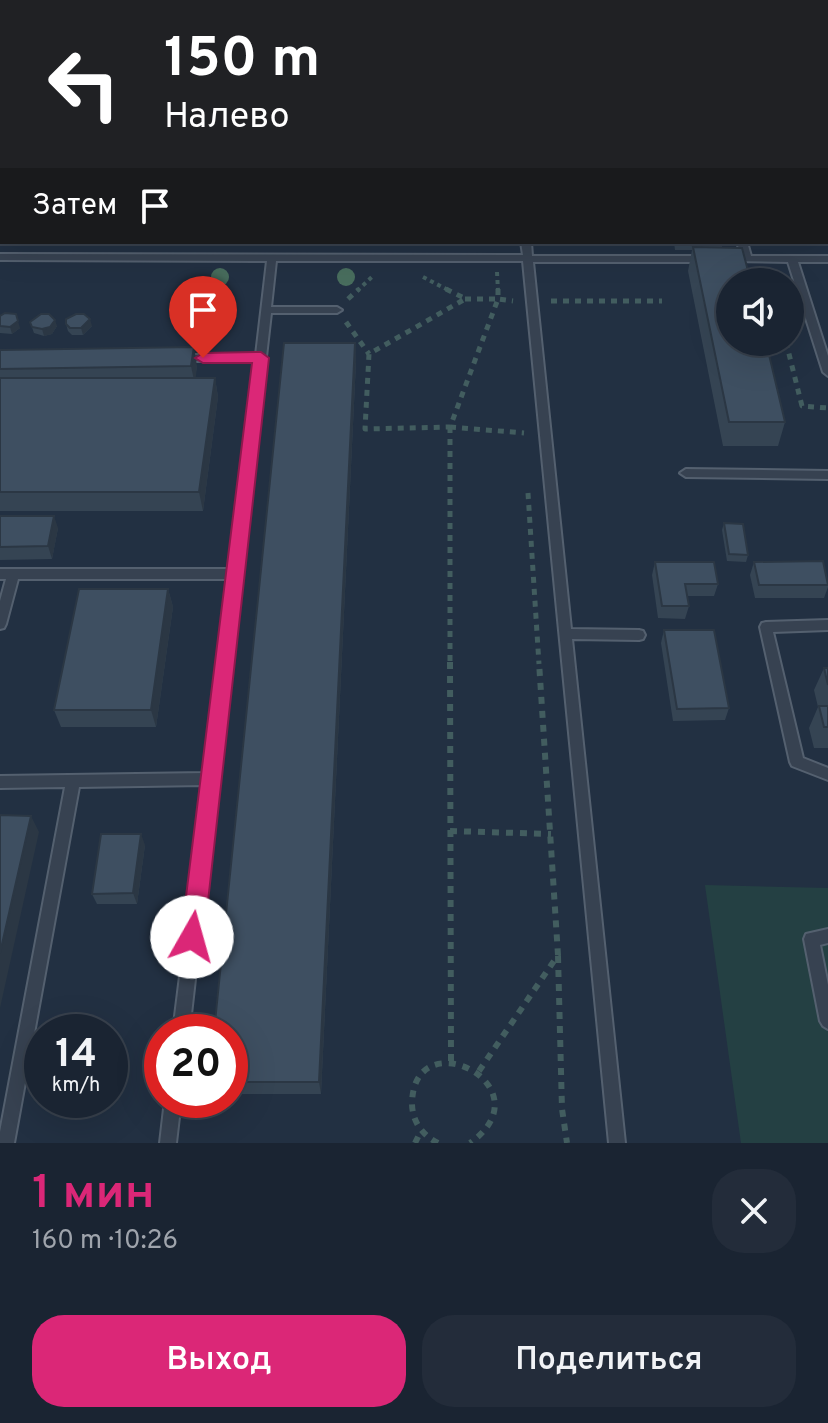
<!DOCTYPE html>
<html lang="ru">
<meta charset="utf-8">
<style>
:root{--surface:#1a2432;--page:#232c3a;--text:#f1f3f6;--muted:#9fa4ac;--line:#38414d;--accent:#db2777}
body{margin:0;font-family:Overpass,sans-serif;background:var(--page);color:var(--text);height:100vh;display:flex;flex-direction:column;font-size:30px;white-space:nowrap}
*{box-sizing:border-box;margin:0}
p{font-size:26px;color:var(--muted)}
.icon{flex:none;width:44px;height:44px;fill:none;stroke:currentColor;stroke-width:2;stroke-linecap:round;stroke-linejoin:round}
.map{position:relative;height:1143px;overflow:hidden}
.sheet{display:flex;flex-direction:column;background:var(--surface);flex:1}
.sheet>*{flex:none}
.guide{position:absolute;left:0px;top:0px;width:828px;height:244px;box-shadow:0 8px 32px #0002,0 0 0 2px var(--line);background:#202124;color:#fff;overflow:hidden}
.buttons{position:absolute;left:716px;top:268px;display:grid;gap:16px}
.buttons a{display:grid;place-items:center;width:88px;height:88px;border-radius:50%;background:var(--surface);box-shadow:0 8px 32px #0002,0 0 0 2px var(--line);font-size:40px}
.speed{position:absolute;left:24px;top:1014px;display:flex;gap:16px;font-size:40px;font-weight:700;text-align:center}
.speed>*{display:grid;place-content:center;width:104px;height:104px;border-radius:50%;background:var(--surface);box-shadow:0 8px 32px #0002,0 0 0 2px var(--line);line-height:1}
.speed small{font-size:20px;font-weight:400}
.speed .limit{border:12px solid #d22;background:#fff;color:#111}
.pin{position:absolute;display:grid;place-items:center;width:68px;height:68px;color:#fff;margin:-82px -34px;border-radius:50% 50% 50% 0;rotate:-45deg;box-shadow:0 0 8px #0007}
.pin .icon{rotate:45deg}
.me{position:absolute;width:88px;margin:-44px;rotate:7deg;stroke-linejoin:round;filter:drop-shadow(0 0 6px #0008)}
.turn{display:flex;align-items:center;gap:28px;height:168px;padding:0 32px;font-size:36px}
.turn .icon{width:104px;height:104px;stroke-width:2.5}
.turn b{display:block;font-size:56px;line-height:68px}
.then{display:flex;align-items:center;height:76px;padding:0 32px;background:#0003;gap:16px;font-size:30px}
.round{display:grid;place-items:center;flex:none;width:84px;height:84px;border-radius:32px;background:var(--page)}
.overview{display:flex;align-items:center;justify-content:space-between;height:136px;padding:0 32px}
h1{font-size:48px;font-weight:600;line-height:60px;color:var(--accent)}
.cta{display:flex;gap:16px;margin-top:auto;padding:16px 32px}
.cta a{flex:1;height:92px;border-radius:32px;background:var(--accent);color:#fff;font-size:32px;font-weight:600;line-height:92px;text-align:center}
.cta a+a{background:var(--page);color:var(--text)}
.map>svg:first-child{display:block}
</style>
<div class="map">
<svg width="828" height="1143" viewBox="0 0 828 1143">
<rect width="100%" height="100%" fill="#223042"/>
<path fill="#244043" d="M705,885L828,888V1143H741Z"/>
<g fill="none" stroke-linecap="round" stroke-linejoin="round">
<g stroke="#54606f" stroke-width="4">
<g id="service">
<path d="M492,0H586L583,2H495Z"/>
<path d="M788,0H828V2H791Z"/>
<rect x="0" y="52" width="2" height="4"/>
<path d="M2,119V130L0,131V120Z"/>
<path d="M521,242H531L532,256H705L710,259L705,262H533L571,629L639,630L643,631L645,635L643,639L639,640L572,639L625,1143H609L523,261H276L271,307H337L342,310L337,313H271L189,1032H173L204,785L79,787L14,1143H0V1132L65,787L0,788V776L205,773L229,579H18L6,624L4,628L0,629V601L6,579H0V569H231L255,361H179L174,358L179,355H256L267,261L0,260V254L523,255Z"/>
<path d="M737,242H747L751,256H828V262H798L828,356V376L823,372L788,262L728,261V257L741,256Z"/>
<path d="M686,469L828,471V479L686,477L680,473Z"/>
<path d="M828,620V630L773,632L803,758L828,768V780L792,766L790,762L760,627L762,623L766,622Z"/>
<path d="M828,929V943L820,945L828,985V1029L823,1026L820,1021L804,939L806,934Z"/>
<path d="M165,1100H181L176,1143H160Z"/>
</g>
</g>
<g stroke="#425d5f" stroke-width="4" stroke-dasharray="4 4" stroke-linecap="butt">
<path d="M497,272L498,291"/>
<path d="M423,277L450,291"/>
<path d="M357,291L373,276"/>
</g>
<g stroke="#425d5f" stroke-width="5" stroke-dasharray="6 6" stroke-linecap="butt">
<path d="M446,289L464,298"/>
<path d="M498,289V299L513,301"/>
<path d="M348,299L359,289"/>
<path d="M465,299H498L450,427L365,429L369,354Z"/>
<path d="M551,301H662"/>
<path d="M346,322L369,354"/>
<path d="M786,342L802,406L828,408"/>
<path d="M450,427L524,433"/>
<path d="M450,427V664"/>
<path d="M528,493L539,664"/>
</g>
<g stroke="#425d5f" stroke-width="6" stroke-dasharray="7 7" stroke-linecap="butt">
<path d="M450,662L451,1061"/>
<path d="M450,831L551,834"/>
<path d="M558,956L562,1109L567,1143"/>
<path d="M479,1071L558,955L539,662"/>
<path d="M415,1143L421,1131"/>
<path d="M438,1143C422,1135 412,1121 412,1103C414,1018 549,1087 470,1143"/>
</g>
<use href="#service" fill="#374251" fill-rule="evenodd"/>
</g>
<g fill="#486d5d">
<circle cx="220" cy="277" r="9"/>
<circle cx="346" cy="277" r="9"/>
</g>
<g fill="#354453">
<path d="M674,242H723L722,247L785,422L778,446H723L688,271L692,250H675Z"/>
<path d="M0,316L20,328L12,334L0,333Z"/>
<path d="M30,322L57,326L52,334L44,336L34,333Z"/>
<path d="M66,324L92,326L83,335H72L68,331Z"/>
<path d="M355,343L356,362L321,1094H230V1032Z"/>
<path d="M0,350L197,366L195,378H215L218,397L203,511H0Z"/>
<path d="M0,516L58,528L52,559L0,560Z"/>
<path d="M724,523L748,555L746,562L727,561L722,530Z"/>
<path d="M655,562L718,584L714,596H687L689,606L685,619L658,618L652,575Z"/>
<path d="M754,562L828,582V587L824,598H755L750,575Z"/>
<path d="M168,589L173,607L156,727H61L54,710Z"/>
<path d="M664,630L729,708L725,720L673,721L661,643Z"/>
<path d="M824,668H828V748H814L809,728L818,707L814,690Z"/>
<path d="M145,845L137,904H97L92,894Z"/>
</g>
<g fill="#2b3744">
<path d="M90,319L92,326L83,335L81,328Z"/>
<path d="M55,320L57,326L52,334L44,336L42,329Z"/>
<path d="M18,321L20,328L12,334L10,327Z"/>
<path d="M355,343L356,362L321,1094L319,1082Z"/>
<path d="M194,347L197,366L195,385L191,366Z"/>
<path d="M215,378L218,397L203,511L199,492Z"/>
<path d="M54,516L58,528L52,559L48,546Z"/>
<path d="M168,589L173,607L156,727L151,710Z"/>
<path d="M31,816L39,832L0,1008V953Z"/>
<path d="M141,834L145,845L137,904L133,893Z"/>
</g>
<g fill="#3e4f61" stroke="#2b3744" stroke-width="2">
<path d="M70,0H432V2H69Z"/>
<rect x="677" y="242" width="46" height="1"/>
<path d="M693,247L742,248L751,282H730V342H766L785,422H729Z"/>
<path d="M5,313L16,314L18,321L10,327L0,326V316Z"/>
<path d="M41,314H49L55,320L50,327L42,329L32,327L30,322Z"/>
<path d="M76,314H84L90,319L81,328H70L66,324V319Z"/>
<path d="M284,343H355L319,1082H230V1032H214Z"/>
<path d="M194,347L191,366L0,369V350Z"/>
<path d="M0,378H215L199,492H0Z"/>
<path d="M0,516H54L48,546L0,547Z"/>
<path d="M724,523L743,524L748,555L729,554Z"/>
<path d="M823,561L828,585H759L754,562Z"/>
<path d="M655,562H714L718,584H685L689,606H662Z"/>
<path d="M79,589H168L151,710H54Z"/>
<path d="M664,630H714L729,708L677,709Z"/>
<path d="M824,668H828V685Z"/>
<path d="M819,706H828V727H824Z"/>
<path d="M0,815L31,816L0,953Z"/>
<path d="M101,834H141L133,893L92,894Z"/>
</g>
<path fill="#db2777" stroke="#8e194d" stroke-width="2" d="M261,352L269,358L204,937L200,945L192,948L184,945L181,937L252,363H203L195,358L203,353Z"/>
</svg>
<div class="buttons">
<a><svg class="icon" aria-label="sound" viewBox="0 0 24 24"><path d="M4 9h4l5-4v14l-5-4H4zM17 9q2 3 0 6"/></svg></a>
</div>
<div class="speed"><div>14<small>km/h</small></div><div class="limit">20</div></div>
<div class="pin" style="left:203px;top:358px;background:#d93025"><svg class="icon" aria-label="arrive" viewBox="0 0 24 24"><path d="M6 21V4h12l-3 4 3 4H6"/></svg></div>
<svg class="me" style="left:192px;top:937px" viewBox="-20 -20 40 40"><circle r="19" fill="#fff"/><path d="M0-13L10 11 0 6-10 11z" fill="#db2777"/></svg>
<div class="guide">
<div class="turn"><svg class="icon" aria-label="left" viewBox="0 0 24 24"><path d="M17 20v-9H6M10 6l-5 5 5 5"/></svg><div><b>150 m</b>Налево</div></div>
<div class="then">Затем<svg class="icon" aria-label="arrive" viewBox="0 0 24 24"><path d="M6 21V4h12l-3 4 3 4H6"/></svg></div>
</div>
</div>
<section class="sheet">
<div class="overview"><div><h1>1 мин</h1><p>160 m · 10:26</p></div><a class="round"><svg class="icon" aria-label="close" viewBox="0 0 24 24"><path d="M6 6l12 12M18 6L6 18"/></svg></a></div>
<div class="cta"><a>Выход</a><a>Поделиться</a></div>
</section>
